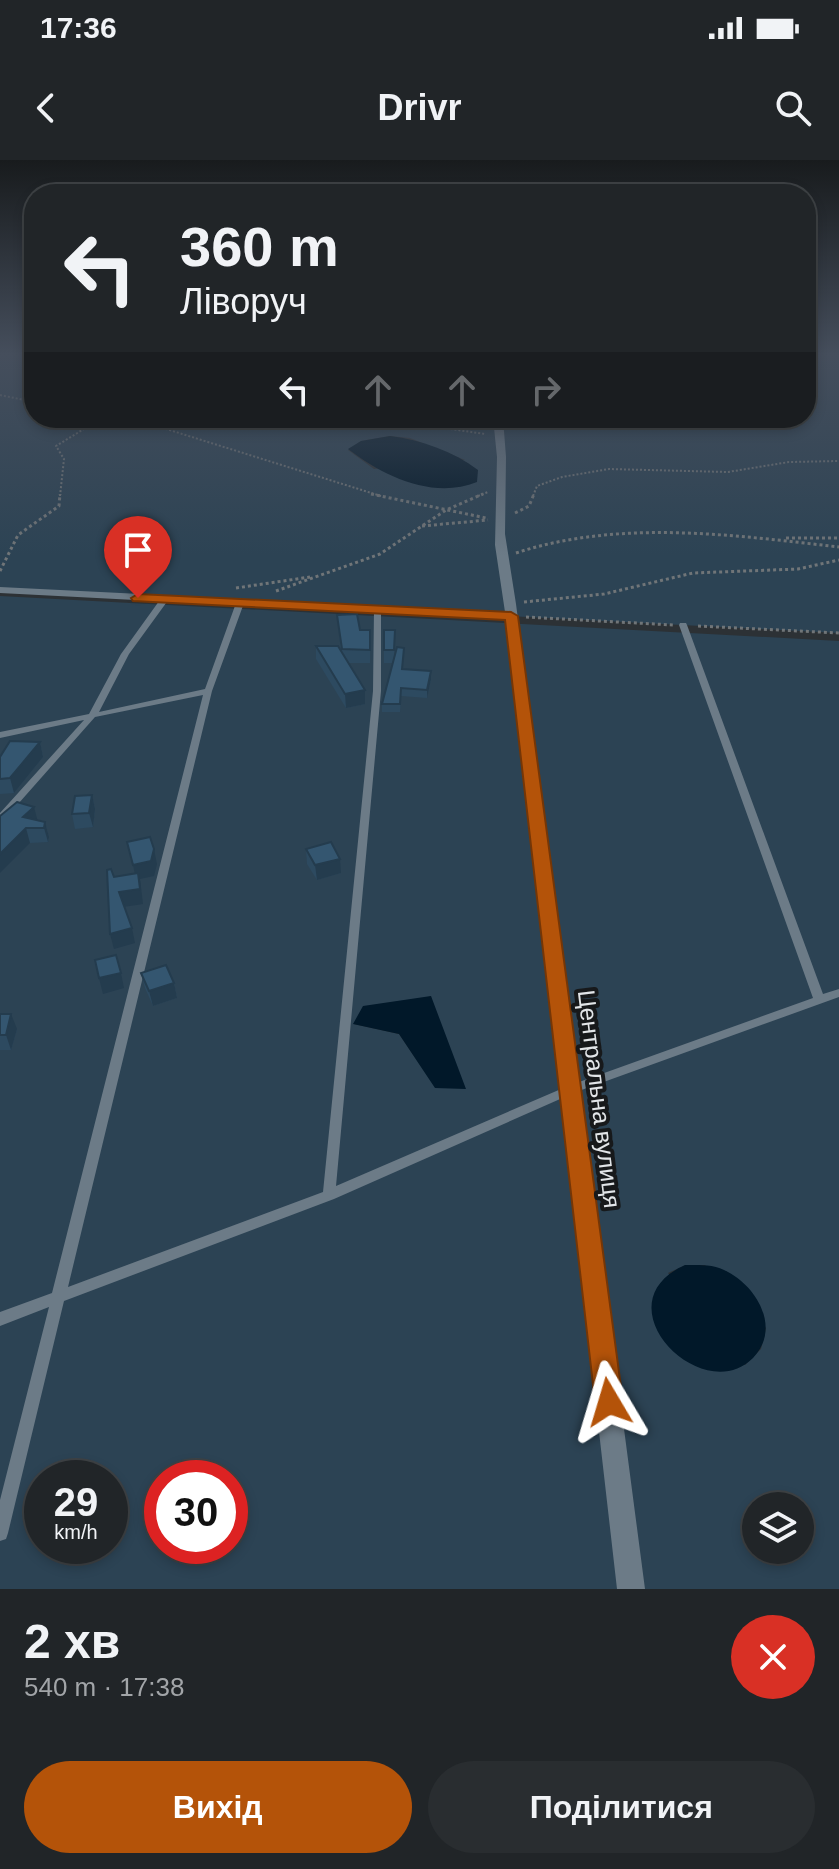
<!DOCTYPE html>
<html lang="uk">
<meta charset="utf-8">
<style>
:root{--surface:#212528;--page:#292d30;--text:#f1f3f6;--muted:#a2a5a8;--line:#3e4245;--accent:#b45309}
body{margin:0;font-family:Helvetica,sans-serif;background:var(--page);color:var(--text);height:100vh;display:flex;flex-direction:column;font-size:30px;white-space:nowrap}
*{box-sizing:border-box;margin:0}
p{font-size:26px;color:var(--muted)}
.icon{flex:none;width:44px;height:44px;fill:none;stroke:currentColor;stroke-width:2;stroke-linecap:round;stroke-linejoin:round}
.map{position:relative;height:1429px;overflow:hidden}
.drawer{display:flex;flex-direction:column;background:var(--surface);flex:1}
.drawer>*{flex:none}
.guide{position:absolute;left:24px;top:24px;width:792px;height:244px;border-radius:32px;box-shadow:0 4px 12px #0003,0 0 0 2px var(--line);background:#212528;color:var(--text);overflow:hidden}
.buttons{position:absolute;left:742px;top:1332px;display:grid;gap:16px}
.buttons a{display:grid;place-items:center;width:72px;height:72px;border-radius:50%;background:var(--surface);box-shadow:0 4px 12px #0003,0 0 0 2px var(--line);font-size:40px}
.speed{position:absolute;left:24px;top:1300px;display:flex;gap:16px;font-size:40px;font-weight:700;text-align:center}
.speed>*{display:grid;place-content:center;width:104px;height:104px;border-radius:50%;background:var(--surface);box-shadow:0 4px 12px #0003,0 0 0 2px var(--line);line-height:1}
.speed small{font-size:20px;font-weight:400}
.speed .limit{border:12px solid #d22;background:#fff;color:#111}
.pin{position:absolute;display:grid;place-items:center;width:68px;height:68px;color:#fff;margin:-82px -34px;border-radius:50% 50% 50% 0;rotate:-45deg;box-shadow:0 0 8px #0007}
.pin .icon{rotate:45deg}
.me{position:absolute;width:88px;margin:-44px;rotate:353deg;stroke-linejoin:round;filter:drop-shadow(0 0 6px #0008)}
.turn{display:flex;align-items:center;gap:28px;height:168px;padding:0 24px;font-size:36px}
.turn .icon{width:104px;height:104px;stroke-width:2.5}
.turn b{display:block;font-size:56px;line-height:68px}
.lanes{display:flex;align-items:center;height:76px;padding:0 24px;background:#0003;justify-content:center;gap:40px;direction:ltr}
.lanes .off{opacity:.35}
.round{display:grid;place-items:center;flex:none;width:84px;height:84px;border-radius:42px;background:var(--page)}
.head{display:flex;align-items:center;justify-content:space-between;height:136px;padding:0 24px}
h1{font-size:48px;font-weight:700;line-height:60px}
.action{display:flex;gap:16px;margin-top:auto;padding:16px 24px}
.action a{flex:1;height:92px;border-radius:48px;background:var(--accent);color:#fff;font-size:32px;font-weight:700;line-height:92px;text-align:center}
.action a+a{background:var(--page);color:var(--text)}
.status{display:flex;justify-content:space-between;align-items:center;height:56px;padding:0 40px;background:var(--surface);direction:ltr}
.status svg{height:22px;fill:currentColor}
header{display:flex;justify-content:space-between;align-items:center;height:104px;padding:0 24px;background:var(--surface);font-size:36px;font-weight:700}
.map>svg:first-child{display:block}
</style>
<div class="status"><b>17:36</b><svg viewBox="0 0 49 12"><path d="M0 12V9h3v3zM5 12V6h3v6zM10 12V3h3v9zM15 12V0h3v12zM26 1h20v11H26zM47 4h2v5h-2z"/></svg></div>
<header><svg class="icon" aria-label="back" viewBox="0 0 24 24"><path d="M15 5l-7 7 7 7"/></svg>Drivr<svg class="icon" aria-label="search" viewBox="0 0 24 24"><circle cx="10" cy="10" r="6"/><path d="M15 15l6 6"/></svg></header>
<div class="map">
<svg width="839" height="1429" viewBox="0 0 839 1429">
<rect width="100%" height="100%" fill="#2c3135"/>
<g fill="#2c4354" fill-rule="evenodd">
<path d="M0,196H34V258H372L423,269L542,258H562L591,265L617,258H806V196H839V473L0,430ZM390,276L410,278L465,300L374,309L348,290L361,281Z"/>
<path d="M0,436L839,481V1429H0ZM431,836L435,927L399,874L354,864ZM686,1105H705L766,1168L761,1189L745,1205L668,1113ZM42,1318H110V1386H42ZM162,1318H230V1386H162ZM756,1346H800V1390H756Z"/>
</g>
<g fill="#011829">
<path d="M390,276C421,280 453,291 478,310L477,322C433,340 383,316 348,289L361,281Z"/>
<path d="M431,836L466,929L435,928L399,874L353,864L363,846Z"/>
<path d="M685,1105C700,1105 715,1104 728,1112C758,1128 781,1169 753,1198C702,1249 598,1144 685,1105Z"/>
</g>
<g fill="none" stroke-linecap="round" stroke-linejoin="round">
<g stroke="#707578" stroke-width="2" stroke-dasharray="2 2" stroke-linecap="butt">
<path d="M0,235L34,242"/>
<path d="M131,258L381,336"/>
<path d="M403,262L485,274"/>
<path d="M60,336L64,299L56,286L102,258"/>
<path d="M478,336L488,332"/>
<path d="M533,336L537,326L562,317L609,309L728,312L789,302L839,301"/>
</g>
<g stroke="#707578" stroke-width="3" stroke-dasharray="3 3" stroke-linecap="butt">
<path d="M371,334L486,358"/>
<path d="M515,353L529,346L534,334"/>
<path d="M422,366L488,360"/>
<path d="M786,378H839"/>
<path d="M516,393C619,359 734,375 839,387"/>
<path d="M0,411L18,375L59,346L60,334"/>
<path d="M236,428L310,417"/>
<path d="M276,431L380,394L446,350L483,334"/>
<path d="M524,442L604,434L693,413L798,409L839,400"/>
<path d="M526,457L673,465"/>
<path d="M698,466L839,473"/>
</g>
<path fill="#6c7b87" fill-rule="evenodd" d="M162,437L169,439L129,494L99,552L205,529L236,443L240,441L244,443L212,531L68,1127L323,1032L373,531L374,450H380L381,452V531L336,1026L568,926L813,838L679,465L680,463H686L687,465L823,834L839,829V837L576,932L334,1039L64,1141L8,1373L6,1379L0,1381V1340L49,1147L0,1166V1152L52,1133L203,535L95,557L3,661L0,662V653L84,560L0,578V572L89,554L121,494Z"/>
<g fill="#6c7b87" fill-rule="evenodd">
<path d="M382,258H396L397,260L393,263Z"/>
<path d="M493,258H501L504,271L506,297L505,374L516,444L645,1429H617L506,459L0,433V427L505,452L495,385L497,297Z"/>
</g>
</g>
<g fill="#2d4a60">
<path d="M337,455L360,470H370V503H348L365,544L346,548L316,499V486L341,491Z"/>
<path d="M384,470L395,483L394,496L403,509L431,511V519L427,538L401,536L400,552H382V544L392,503H384Z"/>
<path d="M40,582L43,597L14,633L0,634V597Z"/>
<path d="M92,635L95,649L93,667L75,669L72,654Z"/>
<path d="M0,656L45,662L49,677L48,682L30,683Z"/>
<path d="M306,689L341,713L317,720L307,704Z"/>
<path d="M141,813L174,823L177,838L153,846L145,828Z"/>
<path d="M0,854L17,869L11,890H0Z"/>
</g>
<g fill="#243c4e">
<path d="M431,511V519L427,538V530Z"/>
<path d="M365,530V544L346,548L345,534Z"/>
<path d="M40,582L43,597L14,633L10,618Z"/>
<path d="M92,635L95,649L93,667L89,653Z"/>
<path d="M34,647L38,662L26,668L30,683L0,713V694L23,657Z"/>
<path d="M45,662L49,677L48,682L44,668Z"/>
<path d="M154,689L157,704L154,716L140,719L143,744L123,747L119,732L136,720L133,705Z"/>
<path d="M340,699L341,713L317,720L315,705Z"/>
<path d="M132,768L135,783L114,789L110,774Z"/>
<path d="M121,813L124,828L103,834L99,818Z"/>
<path d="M174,823L177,838L153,846L149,831Z"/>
<path d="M11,854L17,869L11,890L6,875Z"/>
</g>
<g fill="#345670" stroke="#243c4e" stroke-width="2">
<path d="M357,454L360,470H370V490L342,489L337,455Z"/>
<path d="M384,470H395L394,490H384Z"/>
<path d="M316,486H338L365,530L345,534Z"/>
<path d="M397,487L404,488L402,509L431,511L427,530L401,528L400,544H382Z"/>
<path d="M10,581L40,582L10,618L0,619V597Z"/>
<path d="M92,635L89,653L72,654L75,636Z"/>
<path d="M17,642L34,647L23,657L45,662L44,668H26L0,694V656Z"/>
<path d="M150,677L154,689L151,701L133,705L127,682Z"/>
<path d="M331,682L340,699L315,705L306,689Z"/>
<path d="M111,709L114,717L138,713L140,729L119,732L132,768L110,774L107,710Z"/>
<path d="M116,795L121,813L99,818L95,800Z"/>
<path d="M166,805L174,823L149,831L141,813Z"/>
<path d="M0,854H11L6,875H0Z"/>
</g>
<linearGradient id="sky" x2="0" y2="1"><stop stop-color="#181b1d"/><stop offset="0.49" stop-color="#454e5c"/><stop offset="1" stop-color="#454e5c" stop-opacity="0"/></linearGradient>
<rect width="839" height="396" fill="url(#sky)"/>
<path fill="#b45309" stroke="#753606" stroke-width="2" d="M138,434L511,452L518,456L623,1242L619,1251L609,1255L599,1251L595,1242L505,460L133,441L131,438Z"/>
<g text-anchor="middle" stroke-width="8" stroke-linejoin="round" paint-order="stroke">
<g font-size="24" fill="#e2e5e8" stroke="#17191b">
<text transform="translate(599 939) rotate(83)" y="8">Центральна вулиця</text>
</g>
</g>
</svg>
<div class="buttons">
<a><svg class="icon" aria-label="layers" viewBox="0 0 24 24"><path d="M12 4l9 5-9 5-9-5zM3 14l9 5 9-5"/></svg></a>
</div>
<div class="speed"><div>29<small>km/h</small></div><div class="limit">30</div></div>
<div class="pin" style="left:138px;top:438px;background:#d93025"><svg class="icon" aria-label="arrive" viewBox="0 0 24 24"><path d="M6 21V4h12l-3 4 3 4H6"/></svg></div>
<svg class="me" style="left:609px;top:1242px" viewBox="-20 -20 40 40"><path d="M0-17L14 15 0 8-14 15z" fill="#b45309" stroke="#fff" stroke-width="4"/></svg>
<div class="guide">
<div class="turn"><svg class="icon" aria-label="left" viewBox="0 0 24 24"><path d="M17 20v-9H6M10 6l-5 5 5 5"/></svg><div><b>360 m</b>Ліворуч</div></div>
<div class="lanes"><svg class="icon" aria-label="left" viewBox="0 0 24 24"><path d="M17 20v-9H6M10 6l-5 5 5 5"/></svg><svg class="icon off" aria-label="ahead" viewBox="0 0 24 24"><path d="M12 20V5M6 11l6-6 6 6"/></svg><svg class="icon off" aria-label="ahead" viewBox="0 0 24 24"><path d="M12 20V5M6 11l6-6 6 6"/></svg><svg class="icon off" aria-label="right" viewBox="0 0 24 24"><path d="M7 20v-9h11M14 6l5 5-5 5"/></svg></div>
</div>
</div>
<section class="drawer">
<div class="head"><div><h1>2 хв</h1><p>540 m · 17:38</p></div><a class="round" style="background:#d93025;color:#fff"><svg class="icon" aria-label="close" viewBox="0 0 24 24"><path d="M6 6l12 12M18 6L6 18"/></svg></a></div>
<div class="action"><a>Вихід</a><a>Поділитися</a></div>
</section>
